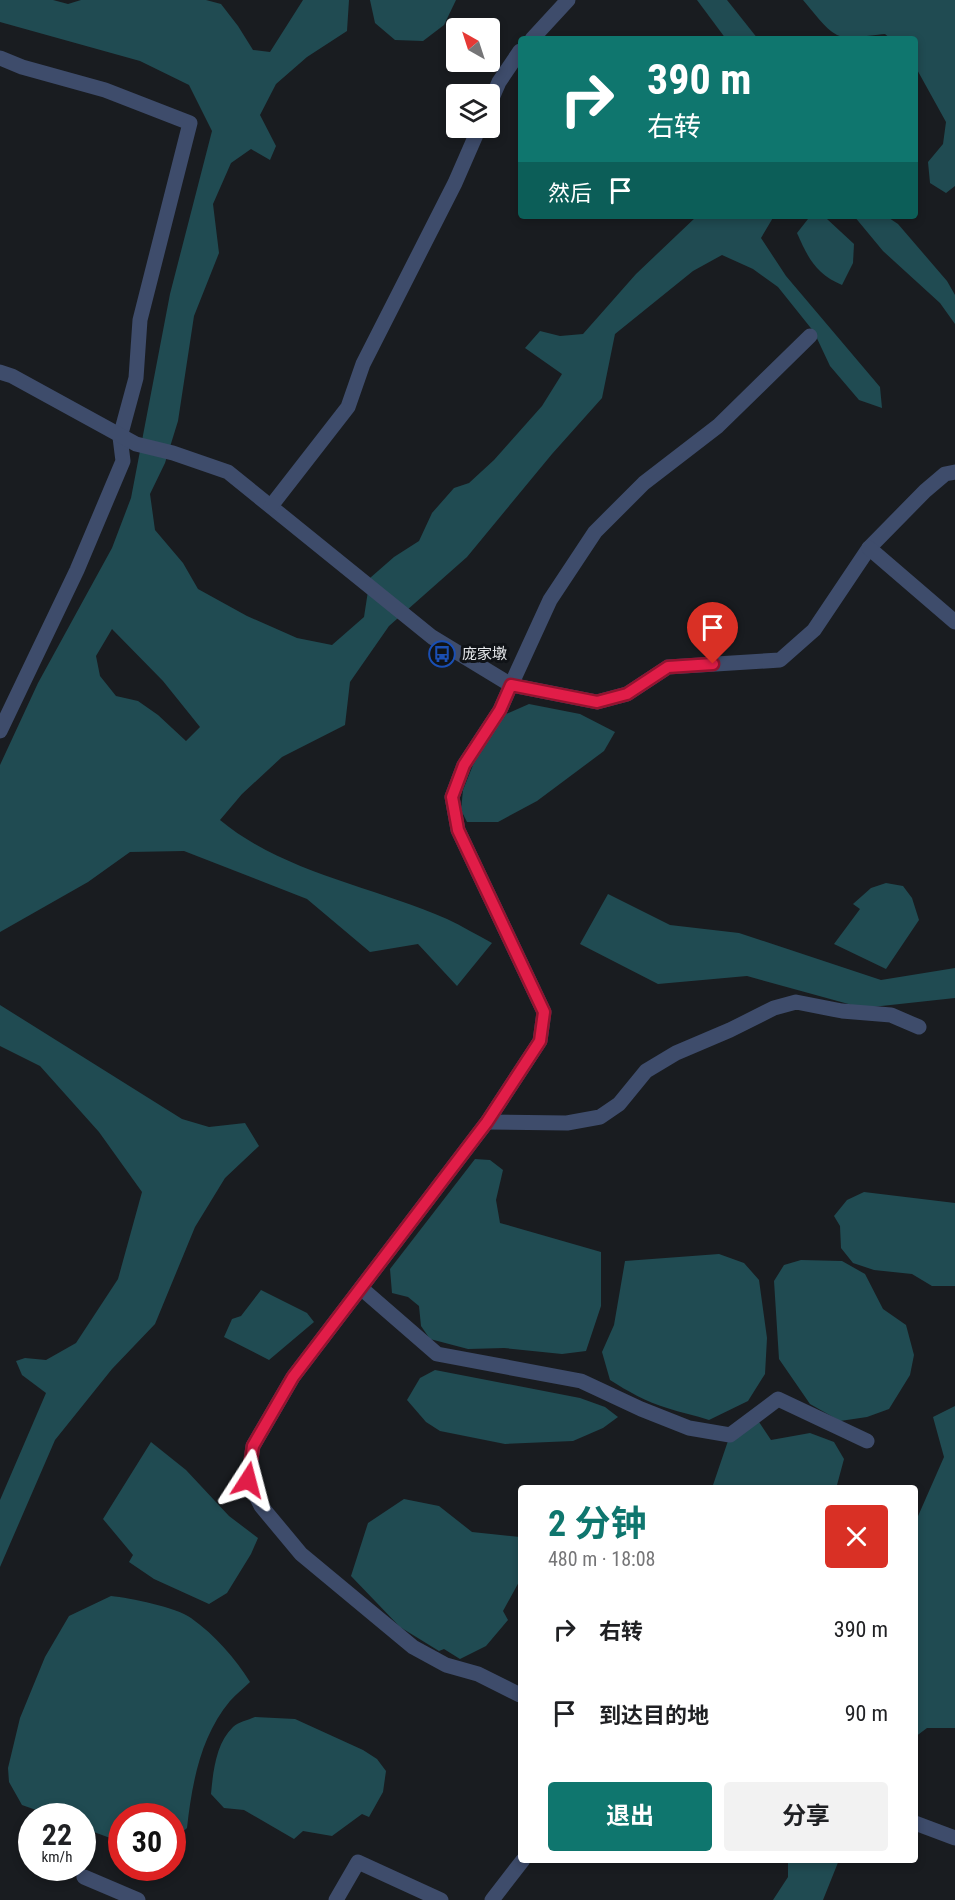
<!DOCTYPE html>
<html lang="zh">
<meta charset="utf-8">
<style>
:root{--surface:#fff;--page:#f2f2f2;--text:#202124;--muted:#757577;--accent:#0f766e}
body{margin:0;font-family:"Roboto Condensed","Noto Sans SC",sans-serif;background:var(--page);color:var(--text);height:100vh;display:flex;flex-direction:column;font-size:22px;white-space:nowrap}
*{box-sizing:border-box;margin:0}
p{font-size:20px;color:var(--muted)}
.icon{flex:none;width:33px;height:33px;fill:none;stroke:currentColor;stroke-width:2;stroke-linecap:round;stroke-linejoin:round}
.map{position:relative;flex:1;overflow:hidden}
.side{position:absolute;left:518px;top:1485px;width:400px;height:378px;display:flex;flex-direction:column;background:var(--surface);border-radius:6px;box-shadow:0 3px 9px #0003}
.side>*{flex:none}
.banner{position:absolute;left:518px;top:36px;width:400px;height:183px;border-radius:6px;box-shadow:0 3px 9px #0003;background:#0f766e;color:#fff;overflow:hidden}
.needle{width:39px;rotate:321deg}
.tools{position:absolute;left:446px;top:18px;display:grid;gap:12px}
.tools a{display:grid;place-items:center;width:54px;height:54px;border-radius:6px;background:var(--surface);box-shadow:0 3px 9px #0003;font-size:30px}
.speed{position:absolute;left:18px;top:1803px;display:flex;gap:12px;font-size:30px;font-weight:700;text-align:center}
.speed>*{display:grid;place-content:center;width:78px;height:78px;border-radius:50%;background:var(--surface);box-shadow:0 3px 9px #0003;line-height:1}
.speed small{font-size:15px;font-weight:400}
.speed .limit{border:9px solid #d22;background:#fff;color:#111}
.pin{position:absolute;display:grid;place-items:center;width:51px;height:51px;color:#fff;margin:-62px -26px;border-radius:50% 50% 50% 0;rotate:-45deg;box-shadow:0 0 6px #0007}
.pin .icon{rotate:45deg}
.me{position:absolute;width:66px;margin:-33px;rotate:9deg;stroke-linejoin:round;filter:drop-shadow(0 0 4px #0008)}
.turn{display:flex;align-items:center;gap:21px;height:126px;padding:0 30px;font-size:27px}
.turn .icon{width:78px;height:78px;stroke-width:2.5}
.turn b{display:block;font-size:42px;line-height:51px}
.then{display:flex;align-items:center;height:57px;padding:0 30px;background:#0003;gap:12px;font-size:22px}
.round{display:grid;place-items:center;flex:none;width:63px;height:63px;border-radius:6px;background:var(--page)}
.summary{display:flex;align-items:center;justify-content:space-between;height:102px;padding:0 30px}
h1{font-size:36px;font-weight:700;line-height:45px;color:var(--accent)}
.button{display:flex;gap:12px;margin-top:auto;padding:12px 30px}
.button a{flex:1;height:69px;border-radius:6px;background:var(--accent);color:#fff;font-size:24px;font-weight:700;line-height:69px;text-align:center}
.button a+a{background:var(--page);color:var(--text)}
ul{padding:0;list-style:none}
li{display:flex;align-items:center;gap:18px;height:84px;padding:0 30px}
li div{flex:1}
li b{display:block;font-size:22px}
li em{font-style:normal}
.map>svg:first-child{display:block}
</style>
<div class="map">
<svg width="955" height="1900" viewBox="0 0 955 1900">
<rect width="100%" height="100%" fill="#191c20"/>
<g fill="#204b52" fill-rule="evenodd">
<path d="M0,0H53L68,4L81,0H206L221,4L238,26L253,50L270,52L303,0H349L347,31L307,57L276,84L260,115L276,146L270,160L251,149L231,163L213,204L219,253L194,316L178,421L165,463L150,494L155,530L183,563L198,589L247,616L297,638L332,645L364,617L370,578L394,557L419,541L432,513L454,488L469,483L494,460L542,406L562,374L525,348L540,331L560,336L583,334L636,274L697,216H774L761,238L786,276L880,387L882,408L859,400L830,366L814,332L778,287L753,269L722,255L693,271L615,334L602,398L552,454L467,557L389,626L350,682L345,725L282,757L242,794L220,820C284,873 372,886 447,919C462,926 477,935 492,943L457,986L418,944L370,952L307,899L184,851L130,852L88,882L0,932V765L38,683L112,548L131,498L170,294L212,131L189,85L140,61L0,22ZM112,629L163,681L200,727L186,741L158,715L138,701L116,696L100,676L96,656Z"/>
<path d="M370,0H456L444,25L423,41L395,40L375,23Z"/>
<path d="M697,0H727L758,39H726Z"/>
<path d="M803,0H955V186L946,193L930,183L928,162L943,144L946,122L915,66V39H891L885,34C873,35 847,40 837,35C824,28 813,11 803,0Z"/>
<path d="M854,216H886L898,224L947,281L955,295V324L940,303L883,251Z"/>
<path d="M808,219H827L854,244L853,263L842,285C816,274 808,258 797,233Z"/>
<path d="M529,704L580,714L615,732L604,751L537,801L498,822H467L461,810L463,790L473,765L504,715Z"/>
<path d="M886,883L903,886L912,898L919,920L886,969L834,944L860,909L853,904L871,888Z"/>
<path d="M608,894L670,925L739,933L881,980L955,968V998L863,1008L747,976L658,984L580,944Z"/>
<path d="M0,1005L182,1119L209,1127L245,1123L259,1146L225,1178L195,1227L155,1324L112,1369L55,1440L0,1567V1500L46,1393L22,1375L16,1361L25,1358L46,1360L76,1343L118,1279L142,1192L99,1132L40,1066L0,1046Z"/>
<path d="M475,1159L490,1160L503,1170L496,1200L500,1223L601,1252V1306L586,1351L562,1354L504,1348L468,1349L430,1339L421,1326L419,1306L408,1297L392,1293L390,1269Z"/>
<path d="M864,1192L955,1203V1286H932L912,1274L874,1270L853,1263L841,1248L840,1226L834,1216L847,1200Z"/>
<path d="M719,1254L744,1263L759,1280L767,1338L765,1374L748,1401L709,1420C695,1415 681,1413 667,1408C647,1402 627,1391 610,1380L602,1352L614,1325L625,1261Z"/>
<path d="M801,1260L842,1261L865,1274L883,1309L906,1325L914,1355L910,1375L889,1409L867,1417L840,1421L810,1404L779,1359L774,1281L784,1265Z"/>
<path d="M261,1290L307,1313L314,1322L269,1360L224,1337L232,1319L241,1316Z"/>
<path d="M435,1370L580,1398L605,1407L618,1417L603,1428L573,1441L505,1444L440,1431L426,1422L407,1400L420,1378Z"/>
<path d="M955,1406V1728H927L915,1737V1523L944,1457L933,1417Z"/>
<path d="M759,1422L771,1440L810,1433L834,1442L844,1459L837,1485L834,1488H712L730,1435Z"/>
<path d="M151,1442L186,1470L229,1516L258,1538L251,1554L227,1593L209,1604L154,1579L129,1562L133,1555L103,1519Z"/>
<path d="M404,1499L439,1506L472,1532L520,1537V1580L503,1611L508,1620L486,1646L460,1659L444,1649L439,1651L400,1627L351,1576L368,1523Z"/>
<path d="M111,1596C130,1598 176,1607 191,1618C215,1635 235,1658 250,1682C244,1688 236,1694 230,1701C200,1737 192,1784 187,1828L173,1840L172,1816H122L121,1842L83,1828L82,1816H53L22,1805L9,1782L8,1768L20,1718L45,1657L69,1616Z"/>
<path d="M255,1717L295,1719L363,1750L377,1759L386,1771L383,1792L369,1817L362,1814L332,1836L303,1831L294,1839L244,1810L224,1808L211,1794C213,1772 216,1743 233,1727C238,1722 248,1720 255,1717Z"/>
<path d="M788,1860H839L823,1900H773L788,1877Z"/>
</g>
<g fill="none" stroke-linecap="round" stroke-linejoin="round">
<g stroke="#3e4c6b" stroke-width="15">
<path d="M532,39L568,0"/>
<path d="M0,58L22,67L105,90L190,123L140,320L136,378L120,437L123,461L77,570L0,731"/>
<path d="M489,105L499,82L520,51"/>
<path d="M810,336L718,426L644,483L595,532L550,600L511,685L597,702L627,694L668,667L780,660L814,630L869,548L925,491L945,474L955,472"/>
<path d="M0,372L12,376L136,444L173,453L228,472L432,637L511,685L500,710L464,765L452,797L458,830L544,1012L540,1041L487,1122L293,1377L253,1446L248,1480L261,1506L301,1554L413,1647L446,1665L478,1674L520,1695"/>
<path d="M271,506L348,407L363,364L455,183L479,128"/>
<path d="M869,548L955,622"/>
<path d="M487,1122L567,1123L600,1117L619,1104L646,1071L676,1053L730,1030L774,1008L796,1002L842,1011L891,1015L919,1027"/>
<path d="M361,1288L437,1354L581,1381L641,1409L689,1428L730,1435L778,1399L867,1441"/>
<path d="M915,1823L955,1838"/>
<path d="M84,1877L138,1900"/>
<path d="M336,1900L358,1862L441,1900"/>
<path d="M492,1900L523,1860"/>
</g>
</g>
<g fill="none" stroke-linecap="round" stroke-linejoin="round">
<g stroke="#92132f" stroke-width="15">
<path id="route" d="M248,1480L253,1446L293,1377L487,1122L540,1041L544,1012L458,830L452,797L464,765L500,710L511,685L597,702L627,694L668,667L713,664"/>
</g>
<use href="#route" stroke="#e11d48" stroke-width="10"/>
</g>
<defs>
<g id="bus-ring" transform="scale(1.35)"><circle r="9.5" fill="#101317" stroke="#1a4fb4" stroke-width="1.5"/><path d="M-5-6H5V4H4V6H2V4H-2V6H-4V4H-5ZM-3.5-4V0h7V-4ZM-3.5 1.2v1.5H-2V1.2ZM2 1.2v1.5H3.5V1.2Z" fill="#1a4fb4"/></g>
</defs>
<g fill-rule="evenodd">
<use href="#bus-ring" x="442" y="654"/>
</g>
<g text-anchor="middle" stroke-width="6" stroke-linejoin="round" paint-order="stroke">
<g font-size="15" fill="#e5e7ea" stroke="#101317" text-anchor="start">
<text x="462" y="659">庞家墩</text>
</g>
</g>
</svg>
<div class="tools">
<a><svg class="needle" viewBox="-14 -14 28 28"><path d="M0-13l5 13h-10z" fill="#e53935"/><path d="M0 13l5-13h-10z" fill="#757577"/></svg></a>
<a><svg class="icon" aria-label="layers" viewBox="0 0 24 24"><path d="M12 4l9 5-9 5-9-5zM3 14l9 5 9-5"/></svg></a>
</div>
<div class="speed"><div>22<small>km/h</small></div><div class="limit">30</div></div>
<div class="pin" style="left:713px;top:664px;background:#d93025"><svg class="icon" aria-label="arrive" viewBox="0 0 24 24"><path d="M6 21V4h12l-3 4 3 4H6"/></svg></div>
<svg class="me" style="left:248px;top:1480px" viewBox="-20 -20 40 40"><path d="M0-17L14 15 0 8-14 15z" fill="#e11d48" stroke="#fff" stroke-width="4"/></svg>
<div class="banner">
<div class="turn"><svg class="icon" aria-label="right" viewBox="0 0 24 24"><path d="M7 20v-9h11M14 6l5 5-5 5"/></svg><div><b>390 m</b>右转</div></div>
<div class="then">然后<svg class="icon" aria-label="arrive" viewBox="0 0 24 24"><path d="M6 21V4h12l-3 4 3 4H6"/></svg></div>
</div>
<section class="side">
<div class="summary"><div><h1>2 分钟</h1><p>480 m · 18:08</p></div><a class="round" style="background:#d93025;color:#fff"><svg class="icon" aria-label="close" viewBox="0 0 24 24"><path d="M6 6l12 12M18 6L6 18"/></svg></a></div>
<ul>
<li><svg class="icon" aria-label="right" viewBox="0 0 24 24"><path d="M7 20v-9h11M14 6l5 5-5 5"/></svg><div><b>右转</b></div><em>390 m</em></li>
<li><svg class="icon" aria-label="arrive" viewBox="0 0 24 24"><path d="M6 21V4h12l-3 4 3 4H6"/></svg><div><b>到达目的地</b></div><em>90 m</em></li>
</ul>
<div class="button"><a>退出</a><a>分享</a></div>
</section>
</div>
